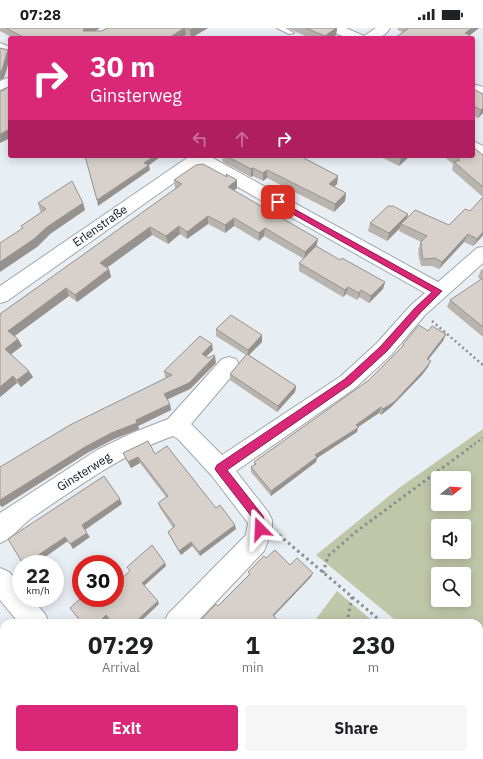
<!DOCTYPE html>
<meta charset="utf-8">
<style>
:root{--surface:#fff;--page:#f6f6f6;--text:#202124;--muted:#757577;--accent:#db2777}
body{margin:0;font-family:"IBM Plex Sans",sans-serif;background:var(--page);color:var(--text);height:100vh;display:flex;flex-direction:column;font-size:15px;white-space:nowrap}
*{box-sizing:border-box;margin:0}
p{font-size:13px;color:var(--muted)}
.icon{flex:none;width:22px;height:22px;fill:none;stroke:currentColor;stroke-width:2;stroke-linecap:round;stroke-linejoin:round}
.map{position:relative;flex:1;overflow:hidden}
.panel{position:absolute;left:0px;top:591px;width:483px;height:140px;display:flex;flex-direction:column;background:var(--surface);border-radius:12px 12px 0 0;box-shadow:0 2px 10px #0003}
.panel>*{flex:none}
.hud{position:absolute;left:8px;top:8px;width:467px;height:122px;border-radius:4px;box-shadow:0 2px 10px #0003;background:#db2777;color:#fff;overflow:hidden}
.needle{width:26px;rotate:73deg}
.buttons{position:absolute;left:431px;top:443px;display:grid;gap:8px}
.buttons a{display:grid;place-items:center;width:40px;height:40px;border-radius:4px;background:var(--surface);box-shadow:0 2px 10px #0003;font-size:20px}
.speed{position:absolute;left:12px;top:527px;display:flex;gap:8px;font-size:20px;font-weight:700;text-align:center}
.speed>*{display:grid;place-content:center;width:52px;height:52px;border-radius:50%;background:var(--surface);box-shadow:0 2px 10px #0003;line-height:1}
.speed small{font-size:10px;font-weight:400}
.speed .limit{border:6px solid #d22;background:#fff;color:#111}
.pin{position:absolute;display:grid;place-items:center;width:34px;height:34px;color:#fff;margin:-17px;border-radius:8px;box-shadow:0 2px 6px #0006}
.me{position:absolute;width:44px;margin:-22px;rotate:339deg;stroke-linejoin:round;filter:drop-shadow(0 0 3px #0008)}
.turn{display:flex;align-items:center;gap:14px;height:84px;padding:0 16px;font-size:18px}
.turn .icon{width:52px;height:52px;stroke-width:2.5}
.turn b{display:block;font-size:28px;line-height:34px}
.lanes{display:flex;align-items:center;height:38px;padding:0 16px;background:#0003;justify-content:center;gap:20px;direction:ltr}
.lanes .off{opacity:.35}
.eta{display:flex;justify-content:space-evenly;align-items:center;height:68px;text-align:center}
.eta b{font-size:24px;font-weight:800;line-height:28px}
.action{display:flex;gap:8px;margin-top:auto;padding:8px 16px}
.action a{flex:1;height:46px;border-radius:4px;background:var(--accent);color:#fff;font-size:16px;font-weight:800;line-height:46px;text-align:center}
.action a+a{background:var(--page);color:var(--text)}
.status{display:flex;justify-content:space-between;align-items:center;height:28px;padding:0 20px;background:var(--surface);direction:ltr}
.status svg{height:11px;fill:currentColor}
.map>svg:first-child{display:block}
</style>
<div class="status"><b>07:28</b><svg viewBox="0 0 49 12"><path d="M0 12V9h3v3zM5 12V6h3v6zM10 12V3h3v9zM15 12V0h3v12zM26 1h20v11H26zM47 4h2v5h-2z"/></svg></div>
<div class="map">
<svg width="483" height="731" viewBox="0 0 483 731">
<rect width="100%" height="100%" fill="#e7eef4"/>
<g fill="#c0c7a9" fill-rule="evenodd">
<path d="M483,401V622L479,625V595H399L316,527L399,460ZM438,450H464V476H438ZM438,498H464V524H438ZM438,546H464V572H438Z"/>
<path d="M337,563L375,595H313Z"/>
<path d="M210,727H397L394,731H207Z"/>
</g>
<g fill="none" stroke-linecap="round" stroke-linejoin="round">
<g stroke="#a1a8ad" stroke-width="2">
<path id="service" d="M277,0H285L294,5L289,6Z"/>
</g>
<g stroke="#a1a8ad" stroke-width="2">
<g id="minor">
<path d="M329,0H346L364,8L376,0H390C388,4 382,9 378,10C367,13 335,10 329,0Z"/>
<path d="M0,15L10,19V28L0,24Z"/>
<path d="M10,49V58L0,62V53Z"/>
<path d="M473,56L483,59V68L473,65Z"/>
<path d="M473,113L483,118V131L473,126Z"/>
<path d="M186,128H209L438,254L477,220L483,219V235L425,287L391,327L355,360L236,443L268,484L272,492V501L264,523L196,595H164L168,586L246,507L248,495L212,448L178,411L173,408C122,426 78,459 33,489C21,497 13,510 0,515V485L97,422L132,405L168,391L222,331L229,329L236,331L239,337L236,343L191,396L222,427L341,348L377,315L411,277L425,265L199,137L7,273L0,275V258L187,130Z"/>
<path d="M0,540L9,544L21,558V570H31L45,586L49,595H19L0,572Z"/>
<path d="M147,727H178L180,731H149Z"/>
</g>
</g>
<g stroke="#898e92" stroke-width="2.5" stroke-dasharray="2 3" stroke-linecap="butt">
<path d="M432,293L483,337"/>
<path d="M470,419L483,410"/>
</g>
<g stroke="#898e92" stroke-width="3" stroke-dasharray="2.5 3.5" stroke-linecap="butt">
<path d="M279,507L383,595"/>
<path d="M323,545L328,528L357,503L472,418"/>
<path d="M347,595L352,569"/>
<path d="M479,675L483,679"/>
<path d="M246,731L249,727"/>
</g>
<use href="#service" fill="#fff" fill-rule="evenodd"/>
<use href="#minor" fill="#fff" fill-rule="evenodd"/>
</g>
<g fill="#bab4af">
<path d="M0,0H100L95,3H102L107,0H208L191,10L186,7L181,10H13L0,3Z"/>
<path d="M287,0H337L336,7L332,10H310Z"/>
<path d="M398,0H479L470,7L469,10H395L403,4L398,2Z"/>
<path d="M473,49L474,62L483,85L478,90L473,87Z"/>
<path d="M483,127V208L473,218L464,214L439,241L432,238H421L418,225L419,223L418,222L421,214L399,203L400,200L387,213L368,203L370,195L408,186L407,190L449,197L470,183L483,169L452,142L453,136L443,128H473Z"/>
<path d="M222,128H300L338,148L337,156L334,159L346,165L345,173L334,184L267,150L263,153L253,148L251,149L223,134Z"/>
<path d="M379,128H410L399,138Z"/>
<path d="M226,146L237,160L234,163L318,211L316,219L340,232L385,254L383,261L369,275L359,269L357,272L346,266L343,269L299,243V235L304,231L264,208L259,213L234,198L225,205L208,196L187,211L180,206L168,216L152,207L107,240L109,241L111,249L77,274L69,268L14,308L18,311L22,318L11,326L33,349L21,359L17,355L0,369V286L177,160H175L174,152L226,149Z"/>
<path d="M38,175H83L85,182L50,206L37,219L22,201L21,198L42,184L40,183Z"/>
<path d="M483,241V309L447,279L450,272L481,252L478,249L481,242Z"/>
<path d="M216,301L262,314L249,327L296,358L295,364L277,384L230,352V346L246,327L216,308Z"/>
<path d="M428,303L446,306L443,313L428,332V339L422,347L391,379L381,387L379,385L358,399L357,404L317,430L316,434L271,468L251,444V439L254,437V434L369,352L401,320L403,316Z"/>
<path d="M213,322L206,329L216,335L190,361L167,372L170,376L171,382L138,398L139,401L114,411L87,425L2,479L0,477V439L166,350L165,349L164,343Z"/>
<path d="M123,425L155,426L216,480L236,501L200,528L192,518L181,527L170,508L168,504L173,500L160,480L158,475L166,469L140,435L131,440L126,431Z"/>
</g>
<g fill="#97928e">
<path d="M85,0H100L85,9L83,3L84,1Z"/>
<path d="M184,0H185L186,7L181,10H169Z"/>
<path d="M194,0H208L191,10L190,2Z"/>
<path d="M336,0H337L336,7L332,10H324L325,8Z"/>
<path d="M472,0H479L470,7L469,10H464L465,5Z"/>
<path d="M8,22L10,30L4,50L0,52V44Z"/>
<path d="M483,80V85L478,90L481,82Z"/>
<path d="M10,101V110L0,115V106Z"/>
<path d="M154,128H159V130L145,140L144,135Z"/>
<path d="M403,128H410L399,138L401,130Z"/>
<path d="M149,137L150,142L98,178L97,172Z"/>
<path d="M253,140V148L251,149V141Z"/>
<path d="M267,142V150L263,153V145Z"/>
<path d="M338,148L337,156L328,164L329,156Z"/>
<path d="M237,152V160L228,167V159Z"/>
<path d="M346,165L345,173L334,184L335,176Z"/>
<path d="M83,175L85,182L50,206L37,219L0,244V234L47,199Z"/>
<path d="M408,186L406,195L401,196L400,200L387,213L389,205Z"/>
<path d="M208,188V196L187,211V204Z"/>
<path d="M234,190V198L225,205V197Z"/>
<path d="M179,198L180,206L168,216L166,208Z"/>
<path d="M150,199L152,207L102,243L100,235Z"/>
<path d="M265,200L264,208L259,213V205Z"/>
<path d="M483,204V207L473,218L477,211Z"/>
<path d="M468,206L464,214L439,241L442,234Z"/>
<path d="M318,211L316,219L304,231L305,224Z"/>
<path d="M109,241L111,249L77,274L75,267Z"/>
<path d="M385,254L383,261L369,275L371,268Z"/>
<path d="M348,259L346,266L343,269L345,262Z"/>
<path d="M66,260L69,268L12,310L8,303Z"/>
<path d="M361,262L359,269L357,272L359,265Z"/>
<path d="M446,306L443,313L424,337L427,331Z"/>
<path d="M262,307V314L248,328V322Z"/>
<path d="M18,311L22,318L9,328L5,321Z"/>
<path d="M212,316L213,322L202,332V326Z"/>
<path d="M215,328L216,335L190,361L165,372L164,366Z"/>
<path d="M431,333L428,339L422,347L391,379L381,387L383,381Z"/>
<path d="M29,343L33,349L21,359L17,352Z"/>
<path d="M13,348L17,355L0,369V359Z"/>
<path d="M296,358L295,364L277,384L278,378Z"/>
<path d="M170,376L171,382L138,398L139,401L114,411L87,425L2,479L0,477V472L85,419L136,392Z"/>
<path d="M381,379L379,385L358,399L357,404L317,430L316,434L271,468V463L315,427Z"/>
<path d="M138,429L140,435L131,440L128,434Z"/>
<path d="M120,471L122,476L85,502L82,497Z"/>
<path d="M235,497L236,501L200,528L199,524Z"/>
<path d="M87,505L90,509L73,521L70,516Z"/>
<path d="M65,509L68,513L35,536H25Z"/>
<path d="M191,514L192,518L181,527L179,523Z"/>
<path d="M165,535L166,538L144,558L142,555Z"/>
<path d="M313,545L311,549L272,590L273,587Z"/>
<path d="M158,573L159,576L139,595H134Z"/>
<path d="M106,587L109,590L103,595H98Z"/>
<path d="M0,608L4,614V618L0,613Z"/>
<path d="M76,727H80L77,731H73Z"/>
<path d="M123,727H126L129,731H126Z"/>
</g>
<g fill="#d8d1cb" stroke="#97928e">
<path d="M6,0H85L84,1L83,3H102L107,0H184L169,10H25Z"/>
<path d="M187,0H194L190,2Z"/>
<path d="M306,0H336L325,8Z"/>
<path d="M409,0H472L465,5L470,7L466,10H395Z"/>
<path d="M0,20L8,22L2,42L0,44Z"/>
<path d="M473,49L474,50L475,58L473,60Z"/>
<path d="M10,58V101L0,106V64Z"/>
<path d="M473,61L483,66V80L481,82L473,78Z"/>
<path d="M473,120H474L483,127V159L454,134L460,132L455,128H473Z"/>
<path d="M85,128H154L144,135L149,137L97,172Z"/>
<path d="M226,128H300L338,148L329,156L346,165L335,176L267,142L263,145L253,140L251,141Z"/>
<path d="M397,128H403L401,130Z"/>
<path d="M203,136L227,149L226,146L237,152L228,159L318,211L305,224L265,200L259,205L234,190L225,197L208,188L187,204L179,198L166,208L150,199L100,235L109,241L75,267L66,260L8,303L18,311L5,321L29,343L17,352L13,348L0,359V286L182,156L174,152L196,137Z"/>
<path d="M72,153L83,175L47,199L34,211L0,234V215L23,200L21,198L46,181L38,175Z"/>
<path d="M483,169V204L477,211L468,206L442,234L435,230L423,231L421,218L422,216L420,215L427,208L401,196L415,182L449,197L465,181L470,183Z"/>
<path d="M388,178H393L408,186L389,205L370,195Z"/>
<path d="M316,218L340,232L342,230L385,254L371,268L361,262L359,265L348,259L345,262L299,235Z"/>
<path d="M483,250V299L450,272Z"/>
<path d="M231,287L262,307L248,322L216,301Z"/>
<path d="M419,297L428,303L432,298L446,306L427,331L431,333L425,341L394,374L383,381L381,379L356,397L359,399L315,427L317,429L271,463L251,439L256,436L254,434L369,352L404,317L403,316Z"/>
<path d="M200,308L212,316L202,326L208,330L214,327L215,328L189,355L164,366L170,376L136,392L137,395L111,405L85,419L0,472V439L70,397L172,347L164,343Z"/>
<path d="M247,326L296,358L278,378L230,346Z"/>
<path d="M148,413L155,426L167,418L216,480L220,477L235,497L199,524L191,514L179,523L168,504L175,498L158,475L168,468L138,429L128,434L123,425Z"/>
<path d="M104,448L120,471L82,497L87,505L70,516L65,509L25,536H23L8,511Z"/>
<path d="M152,517L165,535L142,555L158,573L134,595H113L106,587L98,595H82L70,580L81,570L85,575L91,570H94L96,573L99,570H115V556L130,543L127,539Z"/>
<path d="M275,522L290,537L297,530L313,545L273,587L280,595H200L199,594L216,576L218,578L250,546L248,544L264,528L266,530Z"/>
<path d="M0,613L4,618V661L0,656Z"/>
<path d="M63,727H76L73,731H66Z"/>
<path d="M100,727H123L126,731H96Z"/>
</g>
<path fill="#db2777" stroke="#8e194d" d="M278,172L442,263L421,284L387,323L351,356L227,442L263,488L266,501L264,505L260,506L257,505L255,493L217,444L215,441L217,437L345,351L380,319L415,280L432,264L275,176V173Z"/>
<g text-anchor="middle" stroke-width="3.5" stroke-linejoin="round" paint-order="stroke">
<g font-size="12" fill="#111315" stroke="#f7fbff">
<text transform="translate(100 198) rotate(-35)" y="4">Erlenstraße</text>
<text transform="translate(84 444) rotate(-32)" y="4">Ginsterweg</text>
</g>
</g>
</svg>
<div class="buttons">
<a><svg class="needle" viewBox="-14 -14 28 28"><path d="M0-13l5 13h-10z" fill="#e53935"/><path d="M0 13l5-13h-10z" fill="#757577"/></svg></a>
<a><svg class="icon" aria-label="sound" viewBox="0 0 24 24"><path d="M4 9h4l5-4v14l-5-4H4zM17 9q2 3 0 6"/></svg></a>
<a><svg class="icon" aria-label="search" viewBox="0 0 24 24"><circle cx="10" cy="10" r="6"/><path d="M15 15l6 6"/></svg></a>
</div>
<div class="speed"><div>22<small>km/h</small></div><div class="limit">30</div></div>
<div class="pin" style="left:278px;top:174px;background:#d93025"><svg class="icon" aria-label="arrive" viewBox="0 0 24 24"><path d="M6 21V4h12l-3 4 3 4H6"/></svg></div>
<svg class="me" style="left:260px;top:501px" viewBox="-20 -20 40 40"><path d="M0-17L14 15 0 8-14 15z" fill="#db2777" stroke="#fff" stroke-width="4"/></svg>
<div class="hud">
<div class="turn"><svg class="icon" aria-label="right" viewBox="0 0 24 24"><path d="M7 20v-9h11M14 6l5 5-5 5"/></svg><div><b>30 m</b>Ginsterweg</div></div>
<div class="lanes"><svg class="icon off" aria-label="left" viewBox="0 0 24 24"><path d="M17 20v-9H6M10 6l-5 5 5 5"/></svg><svg class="icon off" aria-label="ahead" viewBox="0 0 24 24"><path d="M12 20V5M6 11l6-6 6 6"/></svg><svg class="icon" aria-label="right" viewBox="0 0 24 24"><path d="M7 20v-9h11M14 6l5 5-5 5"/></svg></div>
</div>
<section class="panel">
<div class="eta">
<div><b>07:29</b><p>Arrival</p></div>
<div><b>1</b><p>min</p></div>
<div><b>230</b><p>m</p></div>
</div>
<div class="action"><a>Exit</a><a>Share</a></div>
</section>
</div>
